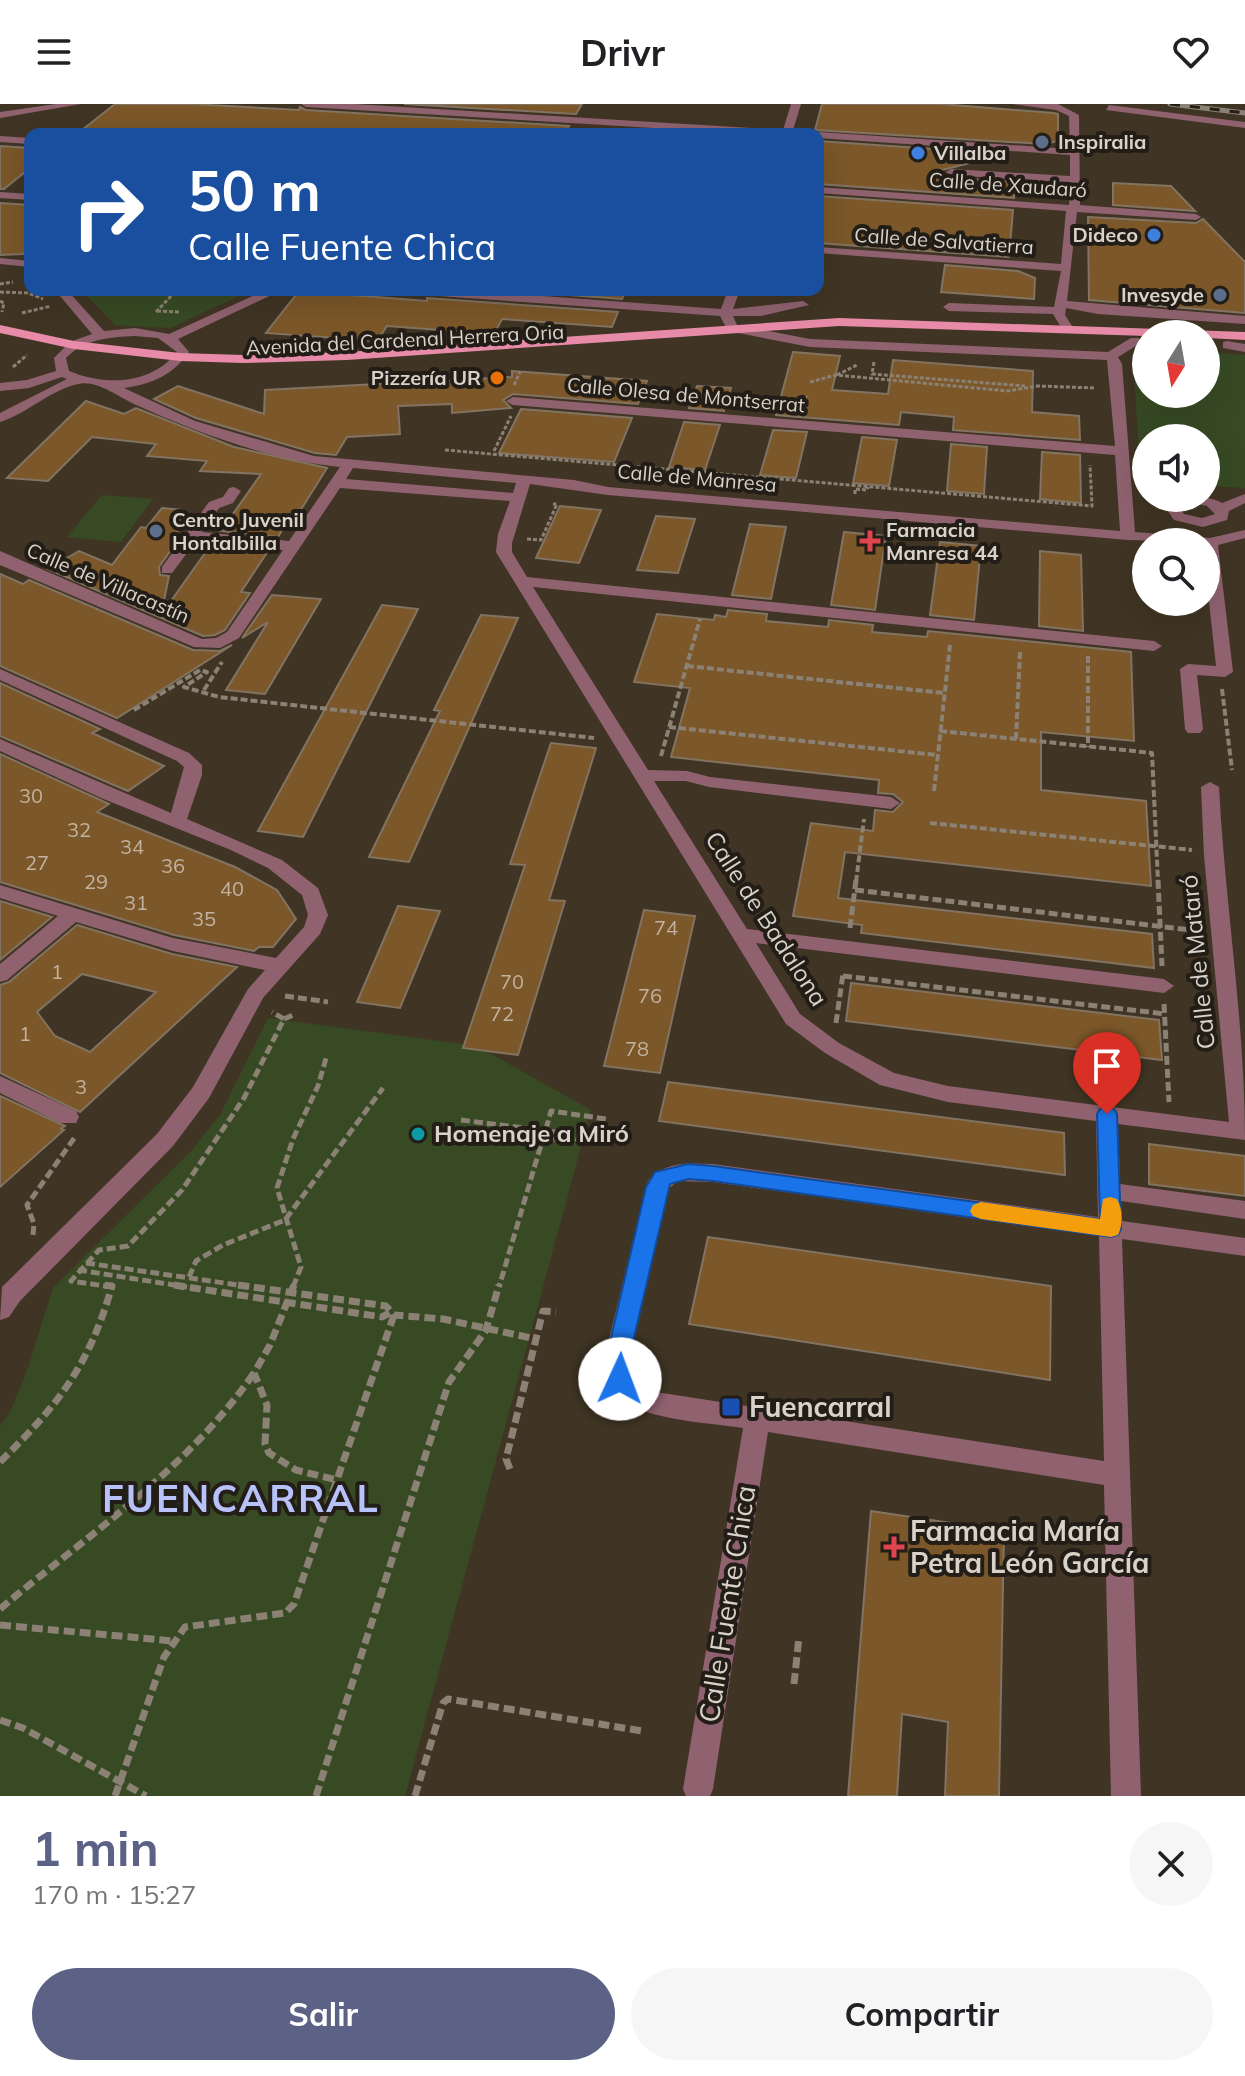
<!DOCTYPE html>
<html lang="es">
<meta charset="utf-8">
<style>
:root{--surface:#fff;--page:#f6f6f6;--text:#202124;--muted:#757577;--accent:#5c6285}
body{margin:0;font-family:Mulish,sans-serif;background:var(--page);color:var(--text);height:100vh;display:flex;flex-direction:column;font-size:30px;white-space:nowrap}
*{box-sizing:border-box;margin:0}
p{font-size:26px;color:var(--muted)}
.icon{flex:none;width:44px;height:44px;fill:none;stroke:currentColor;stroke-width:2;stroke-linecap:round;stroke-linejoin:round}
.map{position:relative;height:1692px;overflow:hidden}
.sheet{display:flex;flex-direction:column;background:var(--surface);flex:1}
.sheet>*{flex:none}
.top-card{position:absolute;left:24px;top:24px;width:800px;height:168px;border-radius:16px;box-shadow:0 8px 32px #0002;background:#1a4fa0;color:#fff;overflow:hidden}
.needle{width:52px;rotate:191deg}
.tools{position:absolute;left:1132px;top:216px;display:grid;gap:16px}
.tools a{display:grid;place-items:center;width:88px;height:88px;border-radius:50%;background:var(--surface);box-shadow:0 8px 32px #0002;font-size:40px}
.pin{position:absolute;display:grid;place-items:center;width:68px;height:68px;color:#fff;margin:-82px -34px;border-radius:50% 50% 50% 0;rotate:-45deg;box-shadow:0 0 8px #0007}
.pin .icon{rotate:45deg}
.me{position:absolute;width:88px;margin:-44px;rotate:2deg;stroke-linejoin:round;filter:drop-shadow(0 0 6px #0008)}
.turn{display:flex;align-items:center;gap:28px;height:168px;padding:0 32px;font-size:36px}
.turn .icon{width:104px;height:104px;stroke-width:2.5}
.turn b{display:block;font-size:56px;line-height:68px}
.round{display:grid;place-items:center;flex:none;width:84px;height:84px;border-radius:42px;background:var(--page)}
.overview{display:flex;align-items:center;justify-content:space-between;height:136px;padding:0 32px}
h1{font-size:48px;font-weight:700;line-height:60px;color:var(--accent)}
.button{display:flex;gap:16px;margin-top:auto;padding:16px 32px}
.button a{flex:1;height:92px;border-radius:48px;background:var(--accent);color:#fff;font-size:32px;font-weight:700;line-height:92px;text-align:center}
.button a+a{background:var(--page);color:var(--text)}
header{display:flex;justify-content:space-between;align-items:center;height:104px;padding:0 32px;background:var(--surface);font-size:36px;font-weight:700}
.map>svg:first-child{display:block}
</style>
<header><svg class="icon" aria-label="menu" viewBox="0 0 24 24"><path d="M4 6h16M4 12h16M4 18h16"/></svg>Drivr<svg class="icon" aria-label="heart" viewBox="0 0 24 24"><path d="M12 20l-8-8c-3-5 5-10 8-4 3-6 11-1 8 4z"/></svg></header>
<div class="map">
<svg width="1245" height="1692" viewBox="0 0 1245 1692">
<rect width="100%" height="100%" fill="#403524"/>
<g fill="#374a24">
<path d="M81,186H252L170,224L115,221Z"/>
<path d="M1146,248V290H1206V248L1245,251V384L1206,382V334H1146V380H1141L1133,254Z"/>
<path d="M102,391L153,395L121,438L67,433Z"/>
<path d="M268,914L477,942L591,1006L405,1692H0V1322L10,1308L26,1270L53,1184L191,1047L220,1011Z"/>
</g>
<g fill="#7b5729" stroke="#827362" stroke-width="2" fill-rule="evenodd">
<path d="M115,0H192L299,6L300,3L306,6L569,22L564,30H77Z"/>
<path d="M404,0H582L576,10Z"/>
<path d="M822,0H941L1054,9L1058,10V37L1044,40L815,26Z"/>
<path d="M818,37L1006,50L930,69L944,70L951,74L1015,78L1014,94L818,80Z"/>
<path d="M0,42L30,44V64L4,85H0Z"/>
<path d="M1113,79L1171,82L1195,107L1113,101Z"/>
<path d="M818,92L1013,106L1009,153L818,139Z"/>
<path d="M0,99L30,101V144L23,150L0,151Z"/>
<path d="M1088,113L1196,119L1203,115L1245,158V209L1089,196Z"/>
<path d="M945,161L1018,167L1035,174L1034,195L941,188Z"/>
<path d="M500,186H626L622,195Z"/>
<path d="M299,187L427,197V194L618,208L612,223L502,215L494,230L387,222L377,237L266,229Z"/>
<path d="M793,248L840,252L832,286L888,290L893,256L1033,267L1032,308L1079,312L1080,336L953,326L954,313L901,308L899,321L776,311Z"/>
<path d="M512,267L647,277L638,300L513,290L503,296L511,304L452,309V300L398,302L400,330L347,333L336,351L315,349L196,314L154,295L178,282L264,310L265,286L512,273Z"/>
<path d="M697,282L731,284L724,307L689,304Z"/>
<path d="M86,297L124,310L136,304L234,343L327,364L290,423H284L278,433L221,427L261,370L200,367L207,357L147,352L156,340L92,333L48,377L7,374Z"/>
<path d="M521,305L632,314L614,358L499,349Z"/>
<path d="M684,318L720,321L705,366L669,363Z"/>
<path d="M773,326L807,328L796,374L760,371Z"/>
<path d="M862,333L897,336L889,382L853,379Z"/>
<path d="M951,340L987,343L984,390L947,387Z"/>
<path d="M1042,348L1080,351L1081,399L1040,395Z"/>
<path d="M560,402L601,406L579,459L536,454Z"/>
<path d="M162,404L182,406L175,440L159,463L160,471L169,472L161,511L210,442L268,447L241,488L250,489L225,526L215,531L203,532L48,465L79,447L112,461L141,423L146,424Z"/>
<path d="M656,412L695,415L678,469L637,466Z"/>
<path d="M750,420L786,423L771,495L732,491Z"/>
<path d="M844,428L886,432L875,506L831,501Z"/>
<path d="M940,438L981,442L974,516L930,511Z"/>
<path d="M1040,447L1081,451L1083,527L1039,522Z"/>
<path d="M0,470L23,480L29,476L193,546L220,547L232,541L117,614L0,562Z"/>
<path d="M272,491L321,495L265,590L226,586L268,518L242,534Z"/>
<path d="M382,501L418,505L303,733L258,727Z"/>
<path d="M728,506L767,510L766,517L828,523L829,516L873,521L872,528L927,533L928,527L1131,548L1134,637L1041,628V686L1146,697L1151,782L845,748L838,794L1152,830L1154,864L861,829L862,821L793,812L811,719L873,727L875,706L893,708L903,698L893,690L878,689L879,676L671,653L690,584L634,578L657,510L714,516L715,511L726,513Z"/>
<path d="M481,511L518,514L409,758L369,753L440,607L434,606Z"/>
<path d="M0,579L100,625L92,629L164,662L128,687L0,632Z"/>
<path d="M551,639L596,644L549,796L565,797L518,951L463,944L525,761L510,760Z"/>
<path d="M0,650L109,700L97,708L235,763L277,786L296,815L273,843H259L254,847L174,831L0,778Z"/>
<path d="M0,797L52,813L0,856Z"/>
<path d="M398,802L440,807L400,904L357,898Z"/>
<path d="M644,806L695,812L660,969L604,962Z"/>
<path d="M77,821L172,850L237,863L80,1008L0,969V881L9,878ZM82,870L156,888L90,948L55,932L37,908Z"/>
<path d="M851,879L1159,916L1162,956L846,917Z"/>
<path d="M668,978L1064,1029L1065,1071L659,1017Z"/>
<path d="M0,992L65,1022L61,1025L64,1026L0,1083Z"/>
<path d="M1149,1040L1245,1052V1092L1149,1080Z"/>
<path d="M708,1133L1051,1182L1050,1276L689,1220Z"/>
<path d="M871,1407L1004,1427L999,1692H945L948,1618L902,1610L897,1692H848Z"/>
</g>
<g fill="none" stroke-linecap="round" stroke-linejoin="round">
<g stroke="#8b8174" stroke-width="3" stroke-dasharray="4 2" stroke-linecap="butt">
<path d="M0,180L13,178"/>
<path d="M156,186L172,191L198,186"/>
<path d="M0,188L28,189L43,195"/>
<path d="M0,197L4,199L2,208"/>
<path d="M157,207L181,208"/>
<path d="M156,208L172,191"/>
<path d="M22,209L51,202"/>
<path d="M874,258L872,270L1025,282"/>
<path d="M13,263L27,251"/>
<path d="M837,271L857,261"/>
<path d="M810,278L836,271L1008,287L1038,282L1095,284"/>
<path d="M514,281L520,268"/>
<path d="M805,305L807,292"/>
<path d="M445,346L1092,402L1090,361"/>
<path d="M494,347L511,312"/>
<path d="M855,390V385L867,386L868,383"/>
<path d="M527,435L541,436L557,400H553"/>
</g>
<g stroke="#8b8174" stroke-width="4" stroke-dasharray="7 3" stroke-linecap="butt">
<path d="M1088,552V643"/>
<path d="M687,562L944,589"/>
<path d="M1222,585L1232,666"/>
<path d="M204,586L222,558"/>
<path d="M134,606L200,566L207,568L184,583L219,593L594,634"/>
<path d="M669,623L937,651"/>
<path d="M940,627L1152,649L1158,778"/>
<path d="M1016,635L1020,548"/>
<path d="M661,652L700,515"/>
<path d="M934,687L950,541"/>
<path d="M930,719L1192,746"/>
<path d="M856,778L864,715"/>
</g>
<g stroke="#8b8174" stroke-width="5" stroke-dasharray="9 4" stroke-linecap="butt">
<path d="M1158,776L1162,862"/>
<path d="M855,786L1199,827"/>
<path d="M850,824L856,776"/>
<path d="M843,872L1165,910"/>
<path d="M285,892L328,898"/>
<path d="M1164,900L1169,998"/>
<path d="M284,915L293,911"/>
<path d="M836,919L843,870"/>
<path d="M461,1016L579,1031L577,1038L543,1034L499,1183"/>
<path d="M546,1025L551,1007L606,1015"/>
<path d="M33,1131L34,1120L27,1101L75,1033"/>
<path d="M86,1159L252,1183"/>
<path d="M78,1166L187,1183"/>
<path d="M189,1173L196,1157L223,1141L285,1116L383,984"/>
<path d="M112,1183L71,1177L99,1146L128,1142L182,1086L244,994L284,915L272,908"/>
<path d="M293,1183L301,1163L277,1084L293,1035L318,982L327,951"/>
</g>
<g stroke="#8b8174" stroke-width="7" stroke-dasharray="11 5" stroke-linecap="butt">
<path d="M174,1181L382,1213L391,1208"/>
<path d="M238,1181L386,1202L394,1211L443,1215L536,1235"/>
<path d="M294,1181L270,1241L254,1269L267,1301L265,1340L269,1349L296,1366L337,1376"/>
<path d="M0,1358C59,1300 89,1262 112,1182L102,1181"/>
<path d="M510,1365L506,1355L543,1207L556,1208"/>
<path d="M0,1505C89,1430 187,1366 254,1269"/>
<path d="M0,1521L174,1537"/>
<path d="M794,1580L799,1533"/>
<path d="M0,1616L23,1624L146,1692"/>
<path d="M115,1692L164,1553L185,1523L285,1509L294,1500L394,1211"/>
<path d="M316,1692L449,1278L486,1226L499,1181"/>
<path d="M415,1692L443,1599L448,1595L642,1627"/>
</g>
<g fill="#906270" fill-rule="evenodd">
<path d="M56,0H81L0,14V8Z"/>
<path d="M301,0H354L783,26L791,0H801L793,26L807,30H753L306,3Z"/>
<path d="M1012,0H1058L1079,11L1080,101L1196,110L1201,113L1196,116L1077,108L1067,197L1245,212V220L1098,210L1066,204L1065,211L1074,225L1068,229L1064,228L1053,210L949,207L943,203L949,199L1054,203L1061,167L818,149V143L1061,160L1066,107L818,89V83L1069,101L1070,79L951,71L946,68L951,65L1070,72V51L818,34V30H814L818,28L1070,45L1069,12L1056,6Z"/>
<path d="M1109,1L1245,18V24L1106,6Z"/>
<path d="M0,32L30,34V40L0,38Z"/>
<path d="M0,88L30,90V96L0,94Z"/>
<path d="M0,154L30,157V163L0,160Z"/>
<path d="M55,186H67L104,227L135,224L169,230L266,186H282L178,235L189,248C173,271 152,280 124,284L195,317L314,352L574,376L608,383L1120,427L1115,351L513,301L506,297L513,293L1115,342L1107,256L810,243L728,227L720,212L410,190L404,186H459L721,205L728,186H740L733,205L803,197L809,201L761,212H733L737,221L810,235L1108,248L1131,234H1139V240L1118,253L1122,260L1135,428L1210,434L1245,426V434L1218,441L1233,568L1225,573L1197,571L1203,625L1200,629H1188L1185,625L1180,565L1188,560L1216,562L1206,470V438L1128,436L608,391L530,380L512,439V448L527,473L1154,537L1162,542L1154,547L533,483L648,666L687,667L710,673L891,693L900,699L891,705L709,683L686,677H654L747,825L1164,875L1174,882L1164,889L756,839L800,910L839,939L894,969L948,982L1229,1018L1204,752L1201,683L1210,678L1219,683C1225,801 1245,918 1245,1036L1118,1020L1120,1080L1245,1097V1115L1121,1097L1122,1117L1245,1134V1152L1122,1135L1141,1692H1111L1104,1381L768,1328L713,1685L710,1692H686L683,1685L743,1324C711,1319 645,1316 621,1295C610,1285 607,1269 604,1255L648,1077C665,1057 689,1059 713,1060L1098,1113L1096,1017L948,998L880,981L825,949L786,920L496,448L498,430L510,397L340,384L239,534L220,544L194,543L0,461V447L202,535L216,534L227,528L283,446L196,437L172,469H162V463L209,398L223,393L229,384L234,383L241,387L233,399L219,404L202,428L289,437L340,363C270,356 198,329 134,300C117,292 97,276 78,280C52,285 26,310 0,318V309L67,275L62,273L29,284L0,287V279L27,276L56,267L54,254L70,238L92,230ZM135,232L158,234L177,248C151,281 105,282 69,267L66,254C84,235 110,233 135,232ZM353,364L516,379L513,389L346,375ZM678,1077L713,1078L1099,1132L1104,1357L656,1288C638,1282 633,1273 630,1255L667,1086Z"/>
<path d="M1227,237L1245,240V248L1223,244V238Z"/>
<path d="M1245,390V399L1229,407L1227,416L1203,423L1174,416L1164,401C1178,389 1209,391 1222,399ZM1188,398L1207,402L1215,410L1202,414L1184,410L1179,403Z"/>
<path d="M0,565L189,649L202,661V671L187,715L282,756L318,784L328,811L320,830L263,894L209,994L173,1042L20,1197L9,1213L0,1216L2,1183L157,1030L193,983L248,885L265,866L173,847L76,818L7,876L0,878V860L58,812L0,794V781L173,834L276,854L304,823L308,811L302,791L268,764L231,746L101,694L0,647V635L171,709L184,663L177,657L0,576Z"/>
<path d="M0,972L76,1007L79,1013L76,1019H60L0,989Z"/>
</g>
<path fill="#e78ba8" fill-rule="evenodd" d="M839,214L1245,228V236L1206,234V230L1146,232L839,222L347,256L243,259L180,257L74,245L0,229V221L74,237L180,249L243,251L347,248Z"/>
<g stroke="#8b8274" stroke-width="5">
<path id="rail" d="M1170,0L1245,9"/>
</g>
<use href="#rail" stroke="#221d16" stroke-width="3" stroke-dasharray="10" stroke-linecap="butt"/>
</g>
<path fill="#1a73e8" stroke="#114b97" stroke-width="2" d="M1107,1003L1114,1005L1117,1010L1121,1125L1118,1131L1111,1133L713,1077L688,1075L670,1080L629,1255L632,1275L628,1282L620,1285L612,1282L606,1255L646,1083L655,1068L688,1060L713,1062L1100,1115L1097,1010L1100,1005Z"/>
<path fill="#f59e0b" d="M1110,1093L1117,1095C1123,1105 1123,1121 1118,1131L1111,1133L981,1115L973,1112L970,1107L973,1101L981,1098L1100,1115L1103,1095Z"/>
<g fill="#5c6f8a" stroke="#221d16" stroke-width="3">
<circle cx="1042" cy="38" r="8"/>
<circle cx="1220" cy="191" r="8"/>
<circle cx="156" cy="427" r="8"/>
</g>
<g fill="#3f7fe0" stroke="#221d16" stroke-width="3">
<circle cx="918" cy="49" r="8"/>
<circle cx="1154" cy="131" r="8"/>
</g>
<circle fill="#e8710a" stroke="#221d16" stroke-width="3" cx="497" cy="274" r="8"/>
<g fill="#e0444e" stroke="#221d16" stroke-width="3">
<path d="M866 425h8v8h8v8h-8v8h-8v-8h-8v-8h8z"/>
<path d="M890 1431h8v8h8v8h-8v8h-8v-8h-8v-8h8z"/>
</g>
<circle fill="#0f9aa8" stroke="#221d16" stroke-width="3" cx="418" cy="1030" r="8"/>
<rect fill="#1a4fb4" stroke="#221d16" stroke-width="3" x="721" y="1293" width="20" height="20" rx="4"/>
<g text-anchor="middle" stroke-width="8" stroke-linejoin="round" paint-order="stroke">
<g font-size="20" font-weight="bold" fill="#d9d2c8" stroke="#221d16" text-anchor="start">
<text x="1058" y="45">Inspiralia</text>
<text x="934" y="56">Villalba</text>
<text x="1138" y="138" text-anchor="end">Dideco</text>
<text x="1204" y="198" text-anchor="end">Invesyde</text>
<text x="481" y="281" text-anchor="end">Pizzería UR</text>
<text x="172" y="423">Centro Juvenil<tspan x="172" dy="23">Hontalbilla</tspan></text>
<text x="886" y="433">Farmacia<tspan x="886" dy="23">Manresa 44</tspan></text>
</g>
<g font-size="20" fill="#d9d2c8" stroke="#221d16">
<text transform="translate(1008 81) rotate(4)" y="7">Calle de Xaudaró</text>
<text transform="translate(944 137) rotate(4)" y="7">Calle de Salvatierra</text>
<text transform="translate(405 236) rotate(-3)" y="7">Avenida del Cardenal Herrera Oria</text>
<text transform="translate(686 291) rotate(5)" y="7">Calle Olesa de Montserrat</text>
<text transform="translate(697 374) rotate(5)" y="7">Calle de Manresa</text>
<text transform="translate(108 479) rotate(23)" y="7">Calle de Villacastín</text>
</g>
<g font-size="20" fill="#c2b3a0">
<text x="31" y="699">30</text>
<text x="79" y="733">32</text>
<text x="132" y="750">34</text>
<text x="37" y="766">27</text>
<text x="173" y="769">36</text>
<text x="96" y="785">29</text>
<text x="232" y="792">40</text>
<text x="136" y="806">31</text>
<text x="204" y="822">35</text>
<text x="666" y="831">74</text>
<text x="57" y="875">1</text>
<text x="512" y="885">70</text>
<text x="650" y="899">76</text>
<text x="502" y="917">72</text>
<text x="25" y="937">1</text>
<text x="637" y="952">78</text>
<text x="81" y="990">3</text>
</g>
<g font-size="24" fill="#d9d2c8" stroke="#221d16">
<text transform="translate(766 815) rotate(57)" y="8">Calle de Badalona</text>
<text transform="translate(1198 858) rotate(-96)" y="8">Calle de Mataró</text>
</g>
<g font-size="24" font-weight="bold" fill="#d9d2c8" stroke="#221d16" text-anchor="start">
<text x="434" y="1038">Homenaje a Miró</text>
</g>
<g font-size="28" font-weight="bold" fill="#d9d2c8" stroke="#221d16" text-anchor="start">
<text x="749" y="1313">Fuencarral</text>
<text x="910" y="1437">Farmacia María<tspan x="910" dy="32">Petra León García</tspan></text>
</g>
<g font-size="28" fill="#d9d2c8" stroke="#221d16">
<text transform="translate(727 1500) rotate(-81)" y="10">Calle Fuente Chica</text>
</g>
<g font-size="38" font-weight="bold" letter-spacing="2" fill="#b8c2fa" stroke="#221d16">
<text x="241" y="1408">FUENCARRAL</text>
</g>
</g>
</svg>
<div class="tools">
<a><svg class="needle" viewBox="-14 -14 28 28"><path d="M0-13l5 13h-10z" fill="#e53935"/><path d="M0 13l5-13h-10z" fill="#757577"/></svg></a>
<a><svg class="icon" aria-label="sound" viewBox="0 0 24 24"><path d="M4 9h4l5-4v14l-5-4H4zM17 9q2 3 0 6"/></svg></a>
<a><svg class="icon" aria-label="search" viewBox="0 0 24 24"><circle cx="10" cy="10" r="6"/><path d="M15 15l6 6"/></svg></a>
</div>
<div class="pin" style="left:1107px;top:1010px;background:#d93025"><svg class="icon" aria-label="arrive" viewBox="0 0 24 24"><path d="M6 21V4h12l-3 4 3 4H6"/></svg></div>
<svg class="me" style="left:620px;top:1275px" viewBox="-20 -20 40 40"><circle r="19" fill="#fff"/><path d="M0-13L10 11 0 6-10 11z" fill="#1a73e8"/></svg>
<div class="top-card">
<div class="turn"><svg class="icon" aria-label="right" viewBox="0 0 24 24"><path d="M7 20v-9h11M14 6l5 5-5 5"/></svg><div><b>50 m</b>Calle Fuente Chica</div></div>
</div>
</div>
<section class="sheet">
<div class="overview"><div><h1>1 min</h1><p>170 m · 15:27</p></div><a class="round"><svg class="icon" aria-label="close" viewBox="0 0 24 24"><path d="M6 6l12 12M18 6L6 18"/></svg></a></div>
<div class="button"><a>Salir</a><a>Compartir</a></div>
</section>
